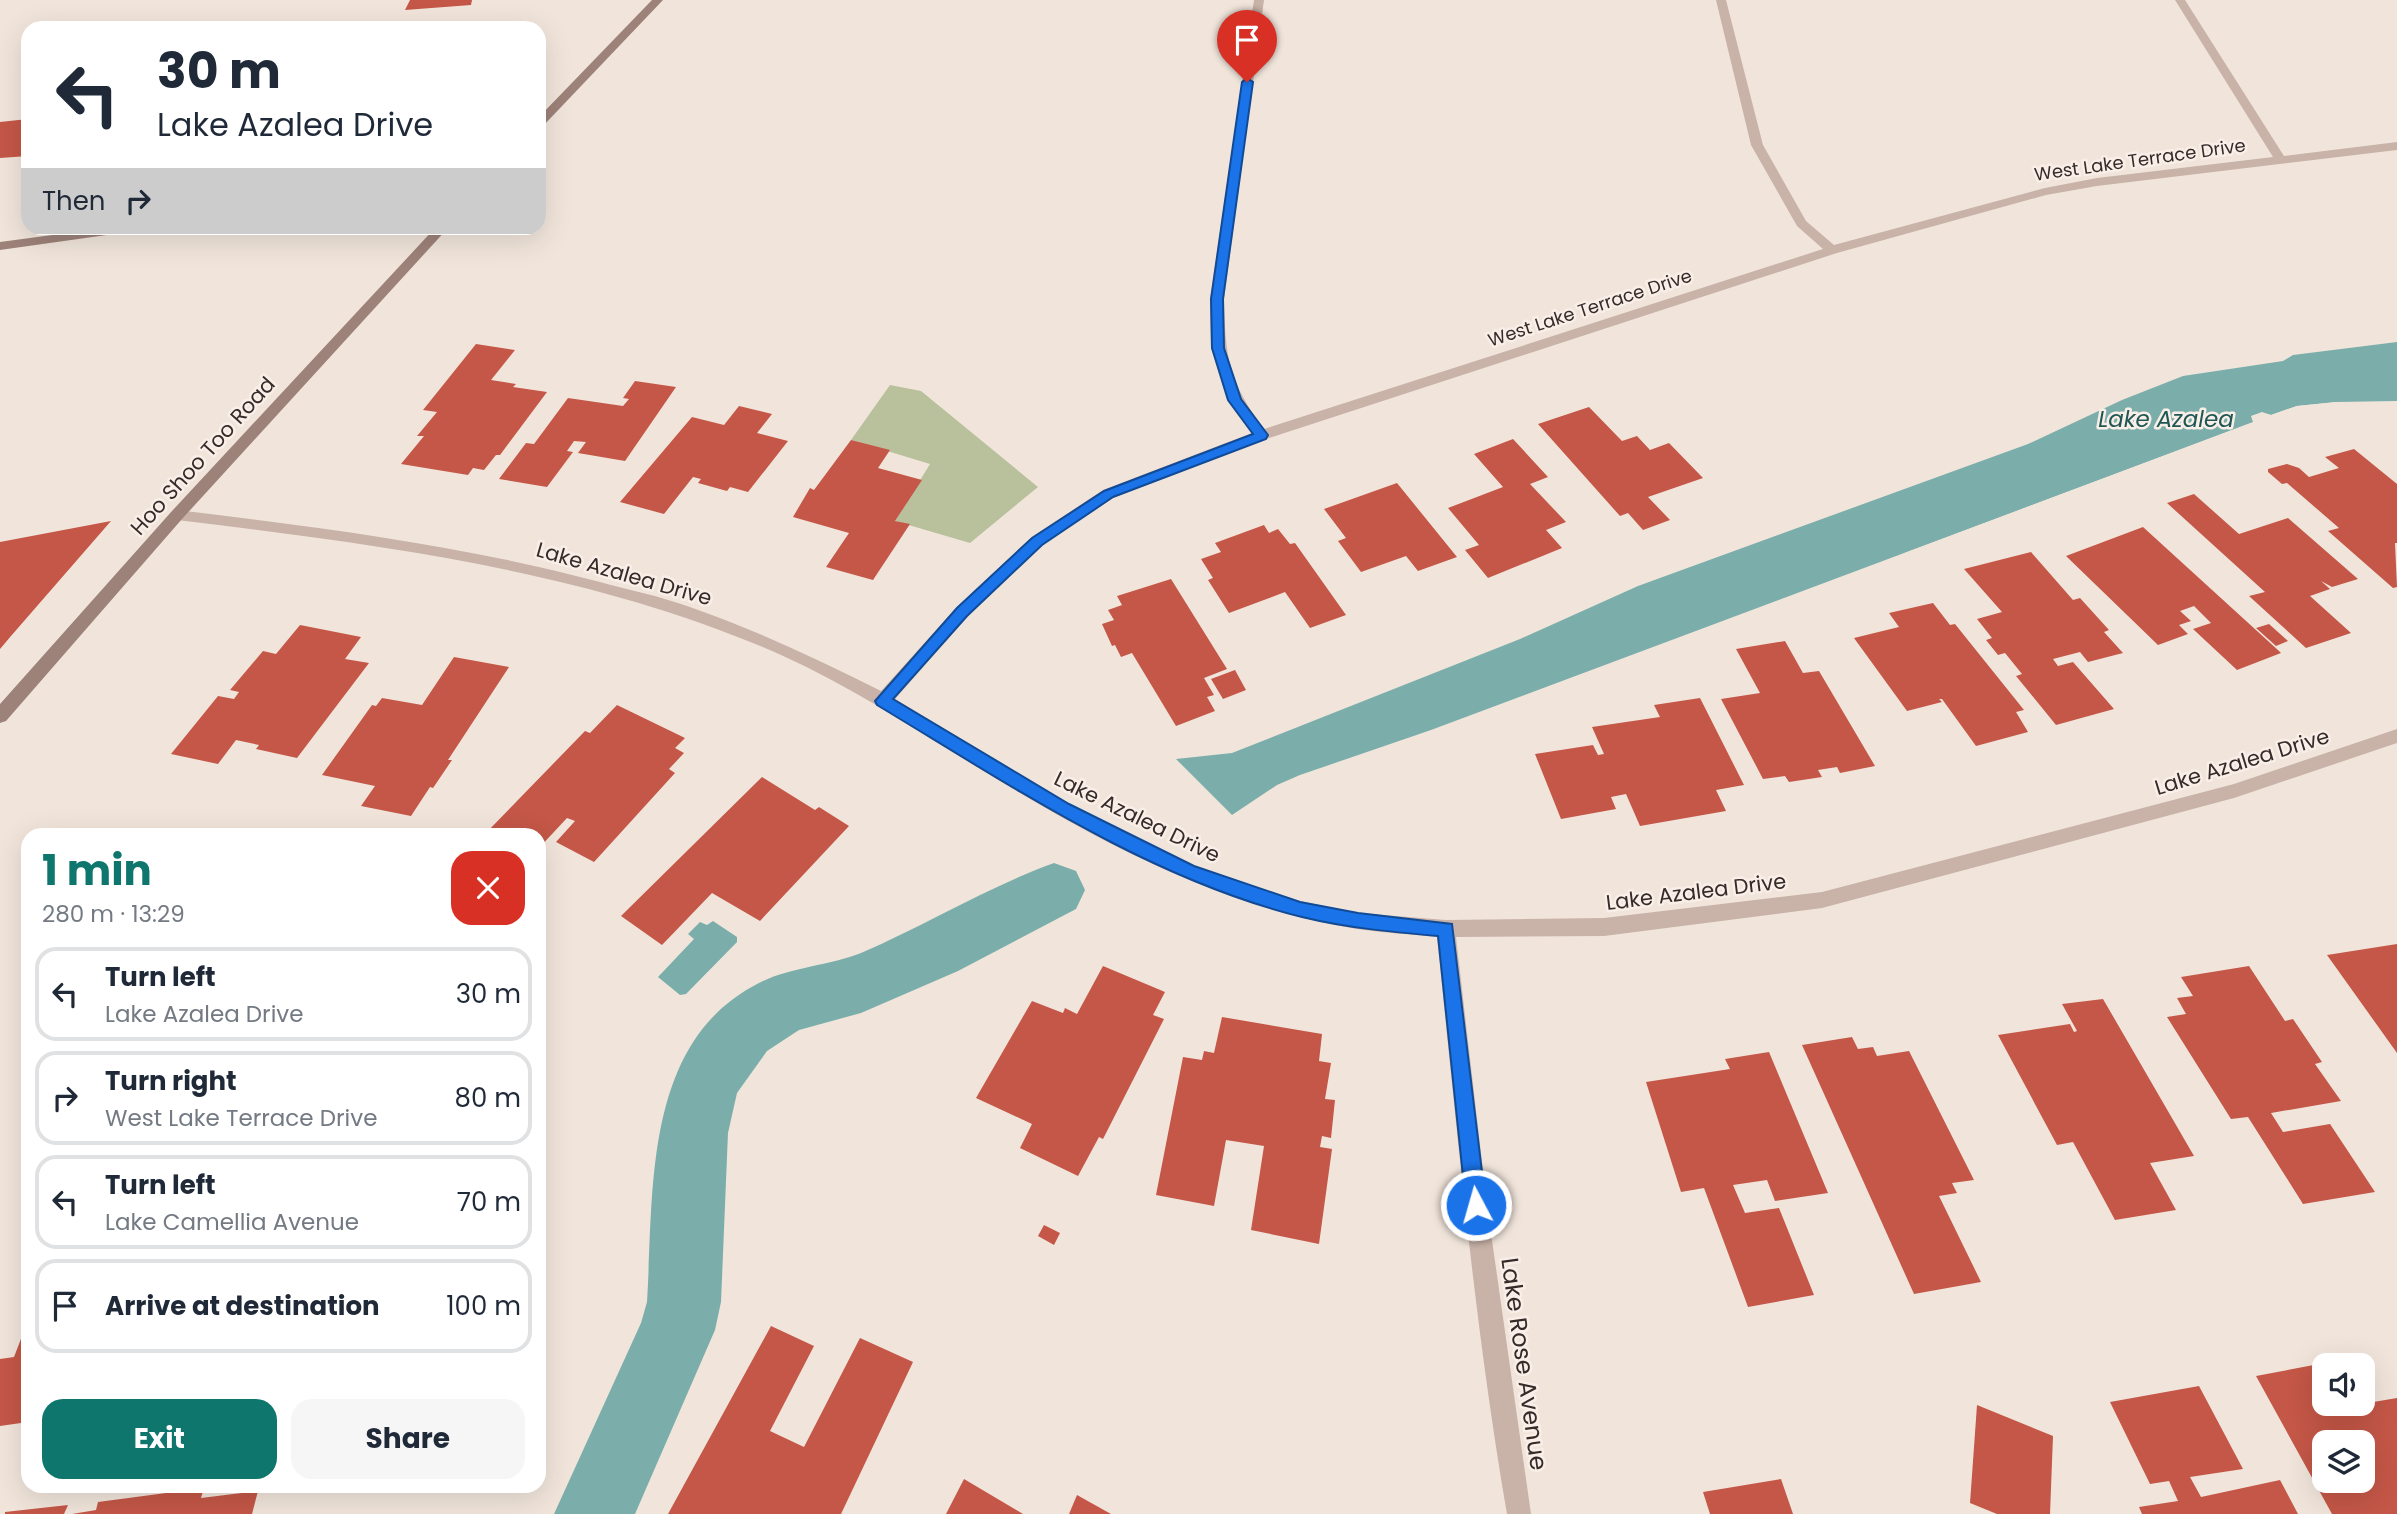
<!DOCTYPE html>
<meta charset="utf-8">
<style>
:root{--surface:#fff;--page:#f6f6f7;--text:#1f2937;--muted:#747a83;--line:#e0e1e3;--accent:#0f766e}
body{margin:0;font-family:Poppins,sans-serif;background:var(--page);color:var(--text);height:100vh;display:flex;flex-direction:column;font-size:26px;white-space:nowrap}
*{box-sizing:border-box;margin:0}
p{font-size:23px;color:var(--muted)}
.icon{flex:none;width:38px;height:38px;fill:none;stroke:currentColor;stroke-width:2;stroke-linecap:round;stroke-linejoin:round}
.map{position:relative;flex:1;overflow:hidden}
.panel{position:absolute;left:21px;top:828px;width:525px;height:665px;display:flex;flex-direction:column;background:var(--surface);border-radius:21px;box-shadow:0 7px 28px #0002}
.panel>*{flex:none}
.guide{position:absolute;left:21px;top:21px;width:525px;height:214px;border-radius:21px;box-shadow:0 7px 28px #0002;background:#fff;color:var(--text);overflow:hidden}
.controls{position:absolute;left:2312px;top:1353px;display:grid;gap:14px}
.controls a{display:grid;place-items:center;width:63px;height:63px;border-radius:14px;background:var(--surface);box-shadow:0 7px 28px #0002;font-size:35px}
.pin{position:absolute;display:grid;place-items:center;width:60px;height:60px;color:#fff;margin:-72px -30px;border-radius:50% 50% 50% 0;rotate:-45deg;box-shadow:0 0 7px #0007}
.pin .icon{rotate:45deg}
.me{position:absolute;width:77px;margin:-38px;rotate:354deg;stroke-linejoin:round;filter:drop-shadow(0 0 5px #0008)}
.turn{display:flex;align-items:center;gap:24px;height:147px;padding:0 21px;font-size:32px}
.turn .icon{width:91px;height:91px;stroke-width:2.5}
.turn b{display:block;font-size:49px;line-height:60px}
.then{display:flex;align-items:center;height:66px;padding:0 21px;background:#0003;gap:14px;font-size:26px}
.round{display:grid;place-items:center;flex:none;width:74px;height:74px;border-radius:21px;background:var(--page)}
.overview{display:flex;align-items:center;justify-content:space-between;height:119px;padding:0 21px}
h1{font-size:42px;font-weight:700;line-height:52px;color:var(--accent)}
.primary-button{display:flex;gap:14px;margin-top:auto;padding:14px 21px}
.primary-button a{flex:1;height:80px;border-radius:21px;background:var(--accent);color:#fff;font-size:28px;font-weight:700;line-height:80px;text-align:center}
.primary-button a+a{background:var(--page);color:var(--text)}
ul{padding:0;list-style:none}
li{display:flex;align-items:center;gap:21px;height:94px;margin:0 14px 10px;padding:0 7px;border:4px solid var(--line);border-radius:21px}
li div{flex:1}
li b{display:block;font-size:26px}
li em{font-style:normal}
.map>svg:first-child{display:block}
</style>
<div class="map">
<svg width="2397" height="1514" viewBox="0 0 2397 1514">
<rect width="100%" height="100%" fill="#f1e5db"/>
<path fill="#b8c09c" d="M890,385L921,391L1038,487L970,543L895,521L930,464L851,440Z"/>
<g fill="#7baeaa">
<path d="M2397,342V401L2336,402L2297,406L2271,415L2262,413L2252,416L2254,422L1431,730L1300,775L1277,785L1232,815L1176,759L1232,753L1520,639L1638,586L2028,444L2122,400L2183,376L2283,361L2293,355Z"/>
<path d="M713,921L737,937V942L686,994L680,995L658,977L694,939L688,934L700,922L707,925Z"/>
</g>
<path fill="#f1e5db" d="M2337,402L2339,406L2297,410L2272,419L2262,416L2256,418L2255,426L1907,556L1905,553L2253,422L2251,416L2262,412L2271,415L2297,406Z"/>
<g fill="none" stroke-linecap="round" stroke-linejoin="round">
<path fill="#7baeaa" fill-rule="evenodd" d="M1054,863L1076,871L1085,890L1076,909L958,971L861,1013L799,1030L767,1051L737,1093L728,1133L721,1302L715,1330L635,1514H554L641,1323L647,1302C654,1191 642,1042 759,983C790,967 828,966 861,953C926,925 988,887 1054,863Z"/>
</g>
<g fill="#c45747" fill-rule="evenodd">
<path d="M410,0H472L471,5L405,10Z"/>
<path d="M469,22L467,28H417V26Z"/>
<path d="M28,119V156L0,158V122Z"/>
<path d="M476,344L515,350L491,380L516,384L513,387L547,392L500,455H496L484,470L473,468L468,475L401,464L424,436H417L437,412L423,410Z"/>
<path d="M635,381L676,387L625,461L578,453L586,442L574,441L567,451L573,452L547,487L499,479L526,443L534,444L568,398L623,406L629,399L623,398Z"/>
<path d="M739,406L772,414L757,433L788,441L748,492L730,487L727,491L698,483L701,479L693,477L664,514L620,502L692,417L724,425Z"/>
<path d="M1589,407L1622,441L1637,436L1650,450L1669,443L1703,478L1648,497L1670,520L1643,530L1628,513L1620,516L1538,424Z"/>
<path d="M1513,439L1548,477L1530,484L1566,522L1546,530L1562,548L1488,578L1465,550L1479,545L1448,508L1503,487L1474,454Z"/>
<path d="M851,440L890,450L878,468L922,480L895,521L910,524L873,580L826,567L849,533L793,517L810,488L814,490Z"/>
<path d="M2354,449L2397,484V543H2395L2397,587L2393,588L2328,531L2339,528L2287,483L2282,484L2268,472V469L2287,464L2299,468L2309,477L2339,468L2325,457Z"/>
<path d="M1397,483L1457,557L1418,571L1406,556L1361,572L1338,541L1346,538L1324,509Z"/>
<path d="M2194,494L2239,534L2288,518L2358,579L2332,587L2321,581L2330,589L2310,596L2351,633L2306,648L2249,596L2265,592L2167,503Z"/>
<path d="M111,521L11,636L0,649V542Z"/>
<path d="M1264,525L1269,533L1278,529L1290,544L1295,543L1346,615L1310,628L1285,592L1229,613L1208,580L1213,578L1201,559L1221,552L1215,543Z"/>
<path d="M2143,527L2279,651L2281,653L2237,670L2193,629L2211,623L2194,606L2180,611L2191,621L2179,625L2188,634L2158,645L2066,556Z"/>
<path d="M2031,552L2073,600L2080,598L2109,630L2104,632L2123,653L2088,662L2080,652L2053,659L2058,666L2073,662L2114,709L2056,725L2016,676L2022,674L2005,653L1998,655L1986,640L1992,638L1977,619L2002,612L1964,569Z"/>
<path d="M1171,579L1227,669L1204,678L1214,695L1207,697L1215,711L1176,726L1132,653L1121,657L1115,645L1112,646L1102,624L1114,620L1108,610L1122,605L1117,596Z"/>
<path d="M1933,603L1950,625L1955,624L2024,710L2016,712L2028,732L1976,746L1942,699H1939L1942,702L1907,711L1854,638L1899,627L1889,613Z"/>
<path d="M2269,624L2288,641L2276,646L2256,628Z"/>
<path d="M300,625L361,637L345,659L369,663L297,758L256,749L259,745L236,740L218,764L171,754L218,696L234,699L239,692L230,690L263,651L276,654Z"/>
<path d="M1785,641L1803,673L1819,671L1875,766L1840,773L1837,767L1818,770L1822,777L1789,782L1785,776L1763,779L1721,699L1760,693L1736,649Z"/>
<path d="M454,657L509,667L448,760H452L433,788L430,787L411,816L361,806L375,786L322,775L372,705L376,706L382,698L422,705Z"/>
<path d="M1235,670L1246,690L1223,699L1211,679Z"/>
<path d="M1700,698L1744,785L1716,790L1726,811L1640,826L1626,794L1611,797L1616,809L1561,819L1535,754L1593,745L1598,755L1604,754L1592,727L1660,717L1654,705Z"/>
<path d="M617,705L685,738L675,748L684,753L669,769L675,773L594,862L556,842L575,821L567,818L539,848V835H484L585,731L590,733Z"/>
<path d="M762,777L815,810L819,807L849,826L760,921L712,893L662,945L621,916Z"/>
<path d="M2397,944V1053L2327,955Z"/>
<path d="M1103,966L1165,992L1153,1015L1164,1019L1103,1139L1099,1137L1078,1176L1020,1148L1032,1124L976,1098L1032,1001L1063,1013L1065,1008L1077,1014Z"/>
<path d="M2249,966L2285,1021L2293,1019L2322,1062L2315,1064L2341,1101L2271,1113L2283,1132L2330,1124L2375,1192L2303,1204L2248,1117L2231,1119L2167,1017L2186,1014L2177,998L2193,996L2181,977Z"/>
<path d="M2103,999L2194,1156L2150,1163L2176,1210L2115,1220L2073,1142L2057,1145L1998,1035L2070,1024L2074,1032L2077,1031L2062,1004Z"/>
<path d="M1222,1017L1322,1034L1319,1061L1331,1063L1325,1099L1335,1100L1331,1138L1322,1136L1320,1147L1332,1149L1319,1244L1251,1230L1264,1146L1226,1140L1214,1206L1156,1195L1183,1057L1202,1060L1204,1051L1214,1053Z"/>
<path d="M1852,1037L1858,1049L1873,1047L1877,1056L1909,1051L1974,1180L1952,1183L1957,1193L1939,1196L1981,1282L1914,1294L1802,1045Z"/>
<path d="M1769,1052L1828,1193L1775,1201L1767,1180L1733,1185L1745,1213L1779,1208L1814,1295L1748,1307L1704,1188L1681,1192L1646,1082L1730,1069L1725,1059Z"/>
<path d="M1044,1225L1060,1233L1054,1245L1038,1236Z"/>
<path d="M771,1326L814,1346L770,1431L804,1447L860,1338L913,1362L841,1514H668Z"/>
<path d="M28,1330V1422L0,1426V1359L14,1357L24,1331Z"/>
<path d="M2319,1364L2324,1372V1404H2342L2344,1407L2397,1398V1514H2332L2256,1376ZM2324,1442H2362V1480H2324Z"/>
<path d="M2199,1386L2243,1469L2190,1477L2201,1497L2280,1480L2298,1514H2142L2139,1507L2178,1501L2169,1481L2150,1484L2110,1402Z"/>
<path d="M1977,1405L2053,1436L2050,1514H1997L1970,1503Z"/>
<path d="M964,1479L1023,1514H946Z"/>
<path d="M1781,1479L1793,1514H1710L1703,1492Z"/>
<path d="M204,1488L201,1498L258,1491L252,1514H72L96,1510L98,1502Z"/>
<path d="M1077,1495L1111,1514H1069Z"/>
<path d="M68,1505L64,1514H5V1512Z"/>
</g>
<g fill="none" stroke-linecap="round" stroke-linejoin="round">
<path fill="#c9b3a8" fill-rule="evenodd" d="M1254,0H1264L1224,299C1225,357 1229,382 1264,429L1823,249L1797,226L1751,145L1716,0H1726L1763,145L1806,221L1834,245L2045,188L2097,178L2273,157L2175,0H2185L2284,156L2397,142V150L2097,186L2046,195L1837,253L1266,439L1113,498L1042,545L968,616L895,699L1069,804L1194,866L1300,901L1358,913L1446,920L1604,918L1822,892L2234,784L2397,729V743L2234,798L1822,908L1604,936L1456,937L1487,1205L1531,1514H1507C1474,1323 1457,1129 1437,937C1411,934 1383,933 1357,929C1251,912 1148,866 1056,814C964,762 878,699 781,655C592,571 381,545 177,520L169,515L177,510C320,527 461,545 600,582C629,590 659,596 687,606C754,629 817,659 881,691L956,608L1032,537L1103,490L1252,433L1228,400L1211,348L1210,299Z"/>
<g fill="#9d8279" fill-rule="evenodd">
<path d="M652,0H663L543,126L539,128V117Z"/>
<path d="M105,228H134L128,232L0,250V242Z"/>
<path d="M435,228H448L182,519L6,721L0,723V704L172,511Z"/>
</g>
</g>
<path fill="#1a73e8" stroke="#114b97" stroke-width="2" d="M1247,78L1253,82L1223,299L1224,348L1241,399L1268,435L1266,439L1113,497L1042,545L967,616L893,699L1069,804L1194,866L1300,902L1358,913L1452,924L1486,1205L1483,1212L1476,1215L1469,1212L1466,1205L1438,936C1392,932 1347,928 1302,917C1149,879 1010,785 877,705L875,701L957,608L1032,538L1104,491L1253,434L1228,400L1212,348L1211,299L1242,82Z"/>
<g text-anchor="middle" stroke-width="5" stroke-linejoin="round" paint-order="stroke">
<g font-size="18" fill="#362b28" stroke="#f9efe8">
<text transform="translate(2140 160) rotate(-8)" y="6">West Lake Terrace Drive</text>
<text transform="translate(1590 308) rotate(-18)" y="6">West Lake Terrace Drive</text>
</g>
<g font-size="21" fill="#362b28" stroke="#f9efe8">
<text transform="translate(203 456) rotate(-48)" y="7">Hoo Shoo Too Road</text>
<text transform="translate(624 574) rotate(16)" y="7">Lake Azalea Drive</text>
<text transform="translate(2242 762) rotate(-17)" y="7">Lake Azalea Drive</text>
<text transform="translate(1137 817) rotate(26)" y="7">Lake Azalea Drive</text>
<text transform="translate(1696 892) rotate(-7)" y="7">Lake Azalea Drive</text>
</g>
<g font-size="23" font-style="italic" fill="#1e5754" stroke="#f9efe8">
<text x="2166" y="427">Lake Azalea</text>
</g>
<g font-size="24" fill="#362b28" stroke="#f9efe8">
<text transform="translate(1524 1364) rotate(82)" y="8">Lake Rose Avenue</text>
</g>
</g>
</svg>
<div class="controls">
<a><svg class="icon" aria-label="sound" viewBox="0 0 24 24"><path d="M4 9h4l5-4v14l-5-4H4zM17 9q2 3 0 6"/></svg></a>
<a><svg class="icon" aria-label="layers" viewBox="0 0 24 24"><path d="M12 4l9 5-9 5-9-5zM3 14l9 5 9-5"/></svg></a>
</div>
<div class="pin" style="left:1247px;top:82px;background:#d93025"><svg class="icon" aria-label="arrive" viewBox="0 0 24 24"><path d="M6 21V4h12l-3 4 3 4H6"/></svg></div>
<svg class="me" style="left:1476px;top:1205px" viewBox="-20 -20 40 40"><circle r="17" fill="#1a73e8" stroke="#fff" stroke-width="3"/><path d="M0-11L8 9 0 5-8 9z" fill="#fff"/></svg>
<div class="guide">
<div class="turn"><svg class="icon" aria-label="left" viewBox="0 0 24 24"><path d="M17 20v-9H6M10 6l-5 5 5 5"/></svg><div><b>30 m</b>Lake Azalea Drive</div></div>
<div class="then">Then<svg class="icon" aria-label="right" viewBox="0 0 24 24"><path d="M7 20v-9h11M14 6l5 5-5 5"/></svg></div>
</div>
<section class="panel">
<div class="overview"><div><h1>1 min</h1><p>280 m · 13:29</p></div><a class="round" style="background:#d93025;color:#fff"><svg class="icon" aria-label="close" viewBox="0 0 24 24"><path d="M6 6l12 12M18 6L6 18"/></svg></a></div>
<ul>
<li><svg class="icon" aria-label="left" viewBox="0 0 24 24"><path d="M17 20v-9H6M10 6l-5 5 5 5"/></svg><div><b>Turn left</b><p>Lake Azalea Drive</p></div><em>30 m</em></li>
<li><svg class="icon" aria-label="right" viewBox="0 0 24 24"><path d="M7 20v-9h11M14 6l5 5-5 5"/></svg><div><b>Turn right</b><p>West Lake Terrace Drive</p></div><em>80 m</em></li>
<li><svg class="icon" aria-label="left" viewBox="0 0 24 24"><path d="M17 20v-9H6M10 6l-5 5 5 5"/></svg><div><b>Turn left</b><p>Lake Camellia Avenue</p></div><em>70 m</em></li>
<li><svg class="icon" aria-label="arrive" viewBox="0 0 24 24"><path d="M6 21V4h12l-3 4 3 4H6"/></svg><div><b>Arrive at destination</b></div><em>100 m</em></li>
</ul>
<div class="primary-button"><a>Exit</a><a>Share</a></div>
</section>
</div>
